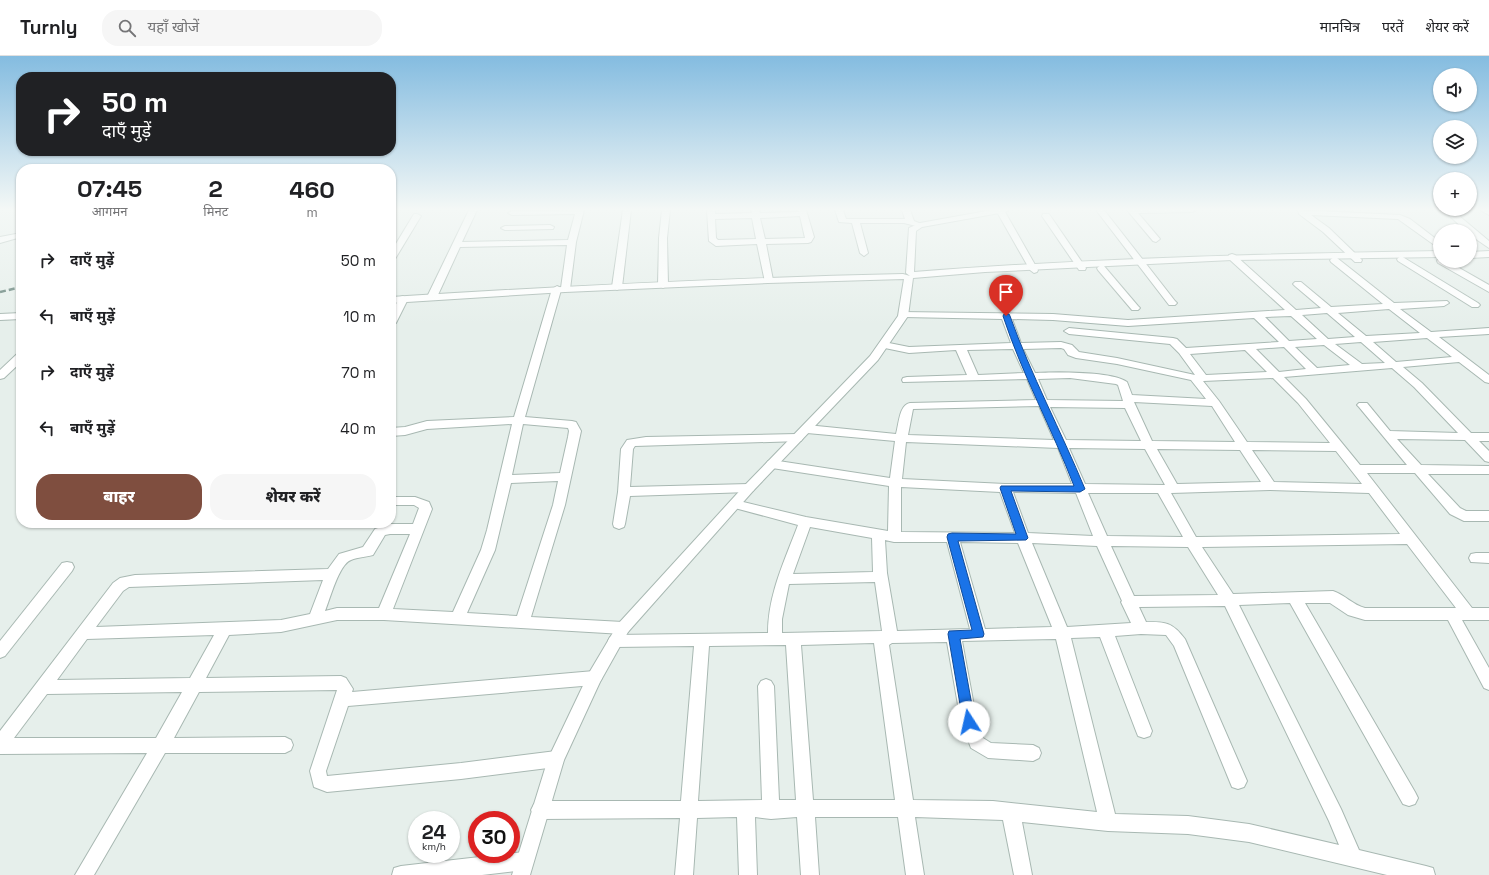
<!DOCTYPE html>
<html lang="hi">
<meta charset="utf-8">
<style>
:root{--surface:#fff;--page:#f6f6f6;--text:#202124;--muted:#757577;--line:#e0e0e0;--accent:#7f4e3f}
body{margin:0;font-family:"Space Grotesk","Noto Sans Devanagari",sans-serif;background:var(--page);color:var(--text);height:100vh;display:flex;flex-direction:column;font-size:15px;white-space:nowrap}
*{box-sizing:border-box;margin:0}
p{font-size:13px;color:var(--muted)}
.icon{flex:none;width:22px;height:22px;fill:none;stroke:currentColor;stroke-width:2;stroke-linecap:round;stroke-linejoin:round}
.map{position:relative;flex:1;overflow:hidden}
.details{position:absolute;left:16px;top:108px;width:380px;height:364px;display:flex;flex-direction:column;background:var(--surface);border-radius:16px;box-shadow:0 1px 3px #0004}
.details>*{flex:none}
.banner{position:absolute;left:16px;top:16px;width:380px;height:84px;border-radius:16px;box-shadow:0 1px 3px #0004;background:#202124;color:#fff;overflow:hidden}
.buttons{position:absolute;left:1433px;top:12px;display:grid;gap:8px}
.buttons a{display:grid;place-items:center;width:44px;height:44px;border-radius:50%;background:var(--surface);box-shadow:0 1px 3px #0004;font-size:20px}
.speed{position:absolute;left:408px;top:755px;display:flex;gap:8px;font-size:20px;font-weight:700;text-align:center}
.speed>*{display:grid;place-content:center;width:52px;height:52px;border-radius:50%;background:var(--surface);box-shadow:0 1px 3px #0004;line-height:1}
.speed small{font-size:10px;font-weight:400}
.speed .limit{border:6px solid #d22;background:#fff;color:#111}
.pin{position:absolute;display:grid;place-items:center;width:34px;height:34px;color:#fff;margin:-41px -17px;border-radius:50% 50% 50% 0;rotate:-45deg;box-shadow:0 0 4px #0007}
.pin .icon{rotate:45deg}
.me{position:absolute;width:44px;margin:-22px;rotate:350deg;stroke-linejoin:round;filter:drop-shadow(0 0 3px #0008)}
.turn{display:flex;align-items:center;gap:14px;height:84px;padding:0 20px;font-size:18px}
.turn .icon{width:52px;height:52px;stroke-width:2.5}
.turn b{display:block;font-size:28px;line-height:34px}
.eta{display:flex;justify-content:space-evenly;align-items:center;height:68px;text-align:center}
.eta b{font-size:24px;font-weight:800;line-height:28px}
.action{display:flex;gap:8px;margin-top:auto;padding:8px 20px}
.action a{flex:1;height:46px;border-radius:16px;background:var(--accent);color:#fff;font-size:16px;font-weight:800;line-height:46px;text-align:center}
.action a+a{background:var(--page);color:var(--text)}
ul{padding:0;list-style:none}
li{display:flex;align-items:center;gap:12px;height:56px;padding:0 20px}
li div{flex:1}
li b{display:block;font-size:15px}
li em{font-style:normal}
header{display:flex;align-items:center;gap:24px;box-sizing:border-box;height:56px;padding:0 20px;background:var(--surface);border-bottom:1px solid var(--line)}
header strong{font-size:19px}
nav{display:flex;gap:22px;margin-inline-start:auto;font-size:14px}
.search{width:280px;height:36px;background:var(--page);display:flex;align-items:center;gap:10px;box-sizing:border-box;padding:0 14px;border-radius:16px;color:var(--muted);font-size:15px}
.map>svg:first-child{display:block}
</style>
<header>
<strong>Turnly</strong>
<div class="search"><svg class="icon" aria-label="search" viewBox="0 0 24 24"><circle cx="10" cy="10" r="6"/><path d="M15 15l6 6"/></svg>यहाँ खोजें</div>
<nav><a>मानचित्र</a><a>परतें</a><a>शेयर करें</a></nav>
</header>
<div class="map">
<svg width="1489" height="819" viewBox="0 0 1489 819">
<rect width="100%" height="100%" fill="#e6efeb"/>
<g fill="none" stroke-linecap="round" stroke-linejoin="round">
<g stroke="#a8b8b2" stroke-width="2">
<g id="minor">
<path d="M469,154H477L462,186L568,184L575,158L512,159L508,157L512,155L584,154L576,186L570,233L565,236L561,234L525,361L572,365L576,366L581,375L565,449L531,561L623,566L628,568L630,572L628,576L623,578L384,564H337L281,576L229,579L206,622L341,620L346,622L353,633L352,636L594,615L599,617L602,622L599,627L594,629L348,650L326,715L327,720L461,707L556,695L562,698L564,703L562,708L556,711L461,723L327,736L314,731L310,715L337,634L199,636L174,682L285,681L291,684L293,689L291,694L285,697H165L94,819H75L147,697L0,698V675L113,527L120,522L135,519L328,513L339,498L363,491L375,473L390,468H413L419,452L414,449H391V441H415L429,446L432,453L393,553L453,556L481,494L487,474L512,368L427,373L405,379L391,380V372L405,371L427,365L514,361L552,233L557,230L561,232L567,189L460,191L437,241L432,244L429,243L427,241ZM523,368L568,372L569,375L568,381L560,417L512,419ZM558,425L553,449L517,560L467,557L495,494L511,427ZM390,478H410L379,552H337L325,555C330,543 339,508 351,504C358,501 366,501 373,499L385,479ZM323,524L310,558L281,564L96,571L123,535L129,531ZM214,579L190,622L57,624L87,583ZM182,636L156,682H14L47,638Z"/>
<path d="M623,154H631L622,231L617,234L612,231Z"/>
<path d="M662,154H670L667,182L668,229L663,232L658,229L659,182Z"/>
<path d="M707,154H715V158L752,157L751,154H759L760,157L799,156L798,154H806L814,181L811,186L808,187L766,188L773,224L771,226H765L757,188L716,190L709,185ZM800,160L805,182L765,183L760,162ZM752,162L756,183L718,184L716,182L715,163Z"/>
<path d="M835,154H843L846,163H905L902,154H910L914,165L924,169L920,171L904,167H860L868,197L864,200L860,197L852,167L839,166Z"/>
<path d="M998,154H1004L1005,156L1038,214L1037,216L1034,217L1030,214L997,156Z"/>
<path d="M1096,154H1104L1175,245L1177,247L1175,249H1169Z"/>
<path d="M1127,154H1196L1192,156L1138,157L1160,183L1156,186L1153,185Z"/>
<path d="M1298,154L1400,159L1410,163L1440,186V193L1398,163L1311,159L1329,172L1362,204L1361,206H1355L1323,176L1299,158Z"/>
<path d="M1443,154H1452L1489,185V192L1470,179V175H1466Z"/>
<path d="M1480,154H1489V159Z"/>
<path d="M414,158H417L421,160L395,203L391,206V196Z"/>
<path d="M1043,158H1049L1086,212L1085,214H1079L1042,160Z"/>
<path d="M550,169L554,171L553,173L505,174L501,172L505,170Z"/>
<path d="M21,177V181L0,187V181Z"/>
<path d="M1232,198L1235,199L1296,254L1321,252L1295,230L1293,228L1295,226H1301L1331,251L1383,248L1331,206L1330,204L1334,201L1337,202L1394,247L1447,245L1449,247L1444,250L1400,253L1431,276L1489,272V278L1439,281L1489,319V327L1485,326L1459,306L1403,311L1422,327L1471,377H1489V385H1479L1489,395V406L1485,405L1465,384L1397,383L1421,409L1489,410V418H1428L1460,452L1466,455H1489V465H1464L1450,458L1415,417H1367L1472,552H1489V564H1462L1489,612V634L1484,632L1448,564H1365L1348,559L1330,547H1305L1415,736L1418,742L1415,748L1409,750L1403,748L1290,547L1239,549L1341,753L1359,794L1426,810L1433,812L1435,819H1387L1249,786L1188,778L1108,775L1022,766L1032,819H1014L1003,764L915,761L924,819H906L898,761H815L819,819H801L797,761L771,763L755,761L757,819H739L737,761L697,762L693,819H675L680,762L540,763L534,760L531,754L534,748L540,745H681L694,590L615,591L610,589L608,585L610,581L615,579L768,577C768,538 785,504 798,469L731,451L729,448L731,445L735,444L806,461L888,475L889,430L772,412L768,411L766,408L768,405L772,404L890,422L895,385L807,377L803,376L801,373L803,370L807,369L896,378C899,368 899,349 910,347L1036,344L1027,323L903,326L902,324L903,322L907,321L967,319L956,294L909,297L880,291L879,289L880,287L884,286L909,291L1011,287L1002,263L904,261L901,260L899,258L901,256L1053,258L1128,264L1285,254L1229,203L1228,201L1229,199ZM1389,253L1420,277L1366,280L1338,257ZM1327,257L1355,281L1328,283L1302,259ZM1291,260L1317,283L1289,285L1265,261ZM1254,262L1279,286L1186,292L1177,283L1173,282L1069,272L1064,275L1069,278L1170,288L1179,297L1195,319L1117,302L1079,296L1072,289L1061,286L1021,287L1012,263L1053,264L1128,270ZM1427,282L1452,301L1396,306L1373,286ZM1361,286L1385,307L1362,308L1335,288ZM1324,289L1350,309L1317,312L1295,291ZM1284,291L1306,313L1279,316L1256,293ZM1061,292L1064,293L1068,299L1076,302L1117,308L1191,324L1206,343L1132,339L1127,326C1113,315 1054,316 1035,317L1023,293ZM1013,293L1024,317L978,319L967,294ZM1245,294L1267,316L1206,319L1190,298ZM1392,312L1414,331L1458,377L1390,375L1367,347H1359L1357,349L1359,351L1407,409H1360L1306,343L1284,321ZM1070,322L1116,328L1118,329L1123,345L1047,344L1038,323ZM1273,322L1298,347L1330,387L1247,386L1219,345L1203,325ZM1134,346L1212,350L1235,386L1152,385ZM1039,350L1054,384L908,379L913,353ZM1050,351L1125,352L1141,385L1066,384ZM906,386L1058,392L1072,428H1005L902,423ZM1069,392L1145,393L1165,429L1085,428ZM1157,393L1240,394L1261,426L1177,428ZM1252,394L1336,395L1362,428L1274,426ZM901,431L1000,436L1015,477L901,476ZM1270,434L1369,437L1400,478L1196,481L1171,437ZM1013,436L1076,437L1093,480L1028,477ZM1088,437H1158L1183,481L1107,480ZM810,471L872,482L873,516L793,518ZM885,484L894,486H947L970,573L897,575L887,517ZM960,486L1018,487L1052,571L985,573ZM1032,487L1097,490L1122,545L1121,546L1131,567L1067,571ZM1407,488L1456,552H1365C1353,549 1345,539 1333,535L1233,538L1202,491ZM1111,490L1188,491L1218,539L1134,540ZM875,526L882,575L782,577V563L789,528ZM1225,550L1329,765L1339,789L1249,768L1188,760L1115,758L1071,582L1100,581L1136,675L1138,680L1144,682L1150,680L1152,675L1115,580L1141,578L1166,579L1174,590L1232,731L1238,733L1244,731L1247,725L1185,583C1172,566 1166,566 1146,566L1139,551ZM1056,583L1097,756L993,745L913,744L889,589L892,587L947,586L961,666L971,692L988,702L1033,705L1039,702L1041,697L1039,692L1033,689L991,687L983,682L977,666L962,585ZM874,587L895,744H813L801,589ZM786,589L796,744H779L774,630L771,625L766,623L761,625L758,630L762,744L698,745L709,590Z"/>
<path d="M1401,200L1478,247L1480,249L1478,251H1472L1398,205L1397,203Z"/>
<path d="M1438,203H1440V205H1447L1489,229V236L1438,207L1437,205Z"/>
<path d="M1101,209L1104,210L1138,250L1140,252L1138,254H1132L1098,214L1097,212Z"/>
<path d="M403,240L408,243L396,267L391,270V257L400,241Z"/>
<path d="M21,297V306L4,322L0,323V314L17,298Z"/>
<path d="M797,378L801,379L803,382L801,385L635,390L633,393L630,431L749,428L753,429L755,432L753,435L749,436L630,440L625,468L624,471L619,473L614,471L613,468L618,436L621,393L627,384L646,381Z"/>
<path d="M1476,497H1489V507L1471,506L1469,502L1471,498Z"/>
<path d="M67,506L72,507L74,511L72,515L5,600L0,602V585L62,507Z"/>
<path d="M524,796L530,799L533,805L530,811L524,814L482,819H392L394,812L401,810Z"/>
</g>
</g>
<g stroke="#a8b8b2" stroke-width="2">
<g id="tertiary">
<path d="M992,154H1009L1005,156L922,171L916,175L914,216C1089,202 1265,198 1440,195V201L1232,204L985,216L913,222L908,260L878,304L753,435L628,576L600,626L564,704L530,819H512L548,703L589,617L618,568L745,429L870,300L898,260L904,223L768,227L565,236L391,247V241C562,230 732,222 903,218L910,220L906,217L909,172L920,167Z"/>
<path d="M1489,195V201L1470,202V196Z"/>
<path d="M21,257V263L0,264V258Z"/>
</g>
</g>
<use href="#minor" fill="#fff" fill-rule="evenodd"/>
<use href="#tertiary" fill="#fff" fill-rule="evenodd"/>
<path stroke="#5f7d75" stroke-width="2.5" stroke-dasharray="6 3" stroke-linecap="butt" d="M0,236L21,231"/>
</g>
<linearGradient id="sky" x2="0" y2="1"><stop stop-color="#84bce0"/><stop offset="0.57" stop-color="#f4f8f6"/><stop offset="1" stop-color="#f4f8f6" stop-opacity="0"/></linearGradient>
<rect width="1489" height="269" fill="url(#sky)"/>
<path fill="#1a73e8" stroke="#114b97" d="M1004,258H1009L1010,260C1031,319 1061,375 1085,433L1080,436L1011,435L1028,482L1026,484L958,485L984,578L983,581L960,583L975,666L973,670L969,671L965,670L963,666L948,578L949,575L972,574L947,481L948,478L952,477L1016,478L1000,432L1001,430H1074C1052,373 1022,318 1003,260Z"/>
</svg>
<div class="buttons">
<a><svg class="icon" aria-label="sound" viewBox="0 0 24 24"><path d="M4 9h4l5-4v14l-5-4H4zM17 9q2 3 0 6"/></svg></a>
<a><svg class="icon" aria-label="layers" viewBox="0 0 24 24"><path d="M12 4l9 5-9 5-9-5zM3 14l9 5 9-5"/></svg></a>
<a>+</a>
<a>−</a>
</div>
<div class="speed"><div>24<small>km/h</small></div><div class="limit">30</div></div>
<div class="pin" style="left:1006px;top:260px;background:#d93025"><svg class="icon" aria-label="arrive" viewBox="0 0 24 24"><path d="M6 21V4h12l-3 4 3 4H6"/></svg></div>
<svg class="me" style="left:969px;top:666px" viewBox="-20 -20 40 40"><circle r="19" fill="#fff"/><path d="M0-13L10 11 0 6-10 11z" fill="#1a73e8"/></svg>
<div class="banner">
<div class="turn"><svg class="icon" aria-label="right" viewBox="0 0 24 24"><path d="M7 20v-9h11M14 6l5 5-5 5"/></svg><div><b>50 m</b>दाएँ मुड़ें</div></div>
</div>
<section class="details">
<div class="eta">
<div><b>07:45</b><p>आगमन</p></div>
<div><b>2</b><p>मिनट</p></div>
<div><b>460</b><p>m</p></div>
</div>
<ul>
<li><svg class="icon" aria-label="right" viewBox="0 0 24 24"><path d="M7 20v-9h11M14 6l5 5-5 5"/></svg><div><b>दाएँ मुड़ें</b></div><em>50 m</em></li>
<li><svg class="icon" aria-label="left" viewBox="0 0 24 24"><path d="M17 20v-9H6M10 6l-5 5 5 5"/></svg><div><b>बाएँ मुड़ें</b></div><em>10 m</em></li>
<li><svg class="icon" aria-label="right" viewBox="0 0 24 24"><path d="M7 20v-9h11M14 6l5 5-5 5"/></svg><div><b>दाएँ मुड़ें</b></div><em>70 m</em></li>
<li><svg class="icon" aria-label="left" viewBox="0 0 24 24"><path d="M17 20v-9H6M10 6l-5 5 5 5"/></svg><div><b>बाएँ मुड़ें</b></div><em>40 m</em></li>
</ul>
<div class="action"><a>बाहर</a><a>शेयर करें</a></div>
</section>
</div>
